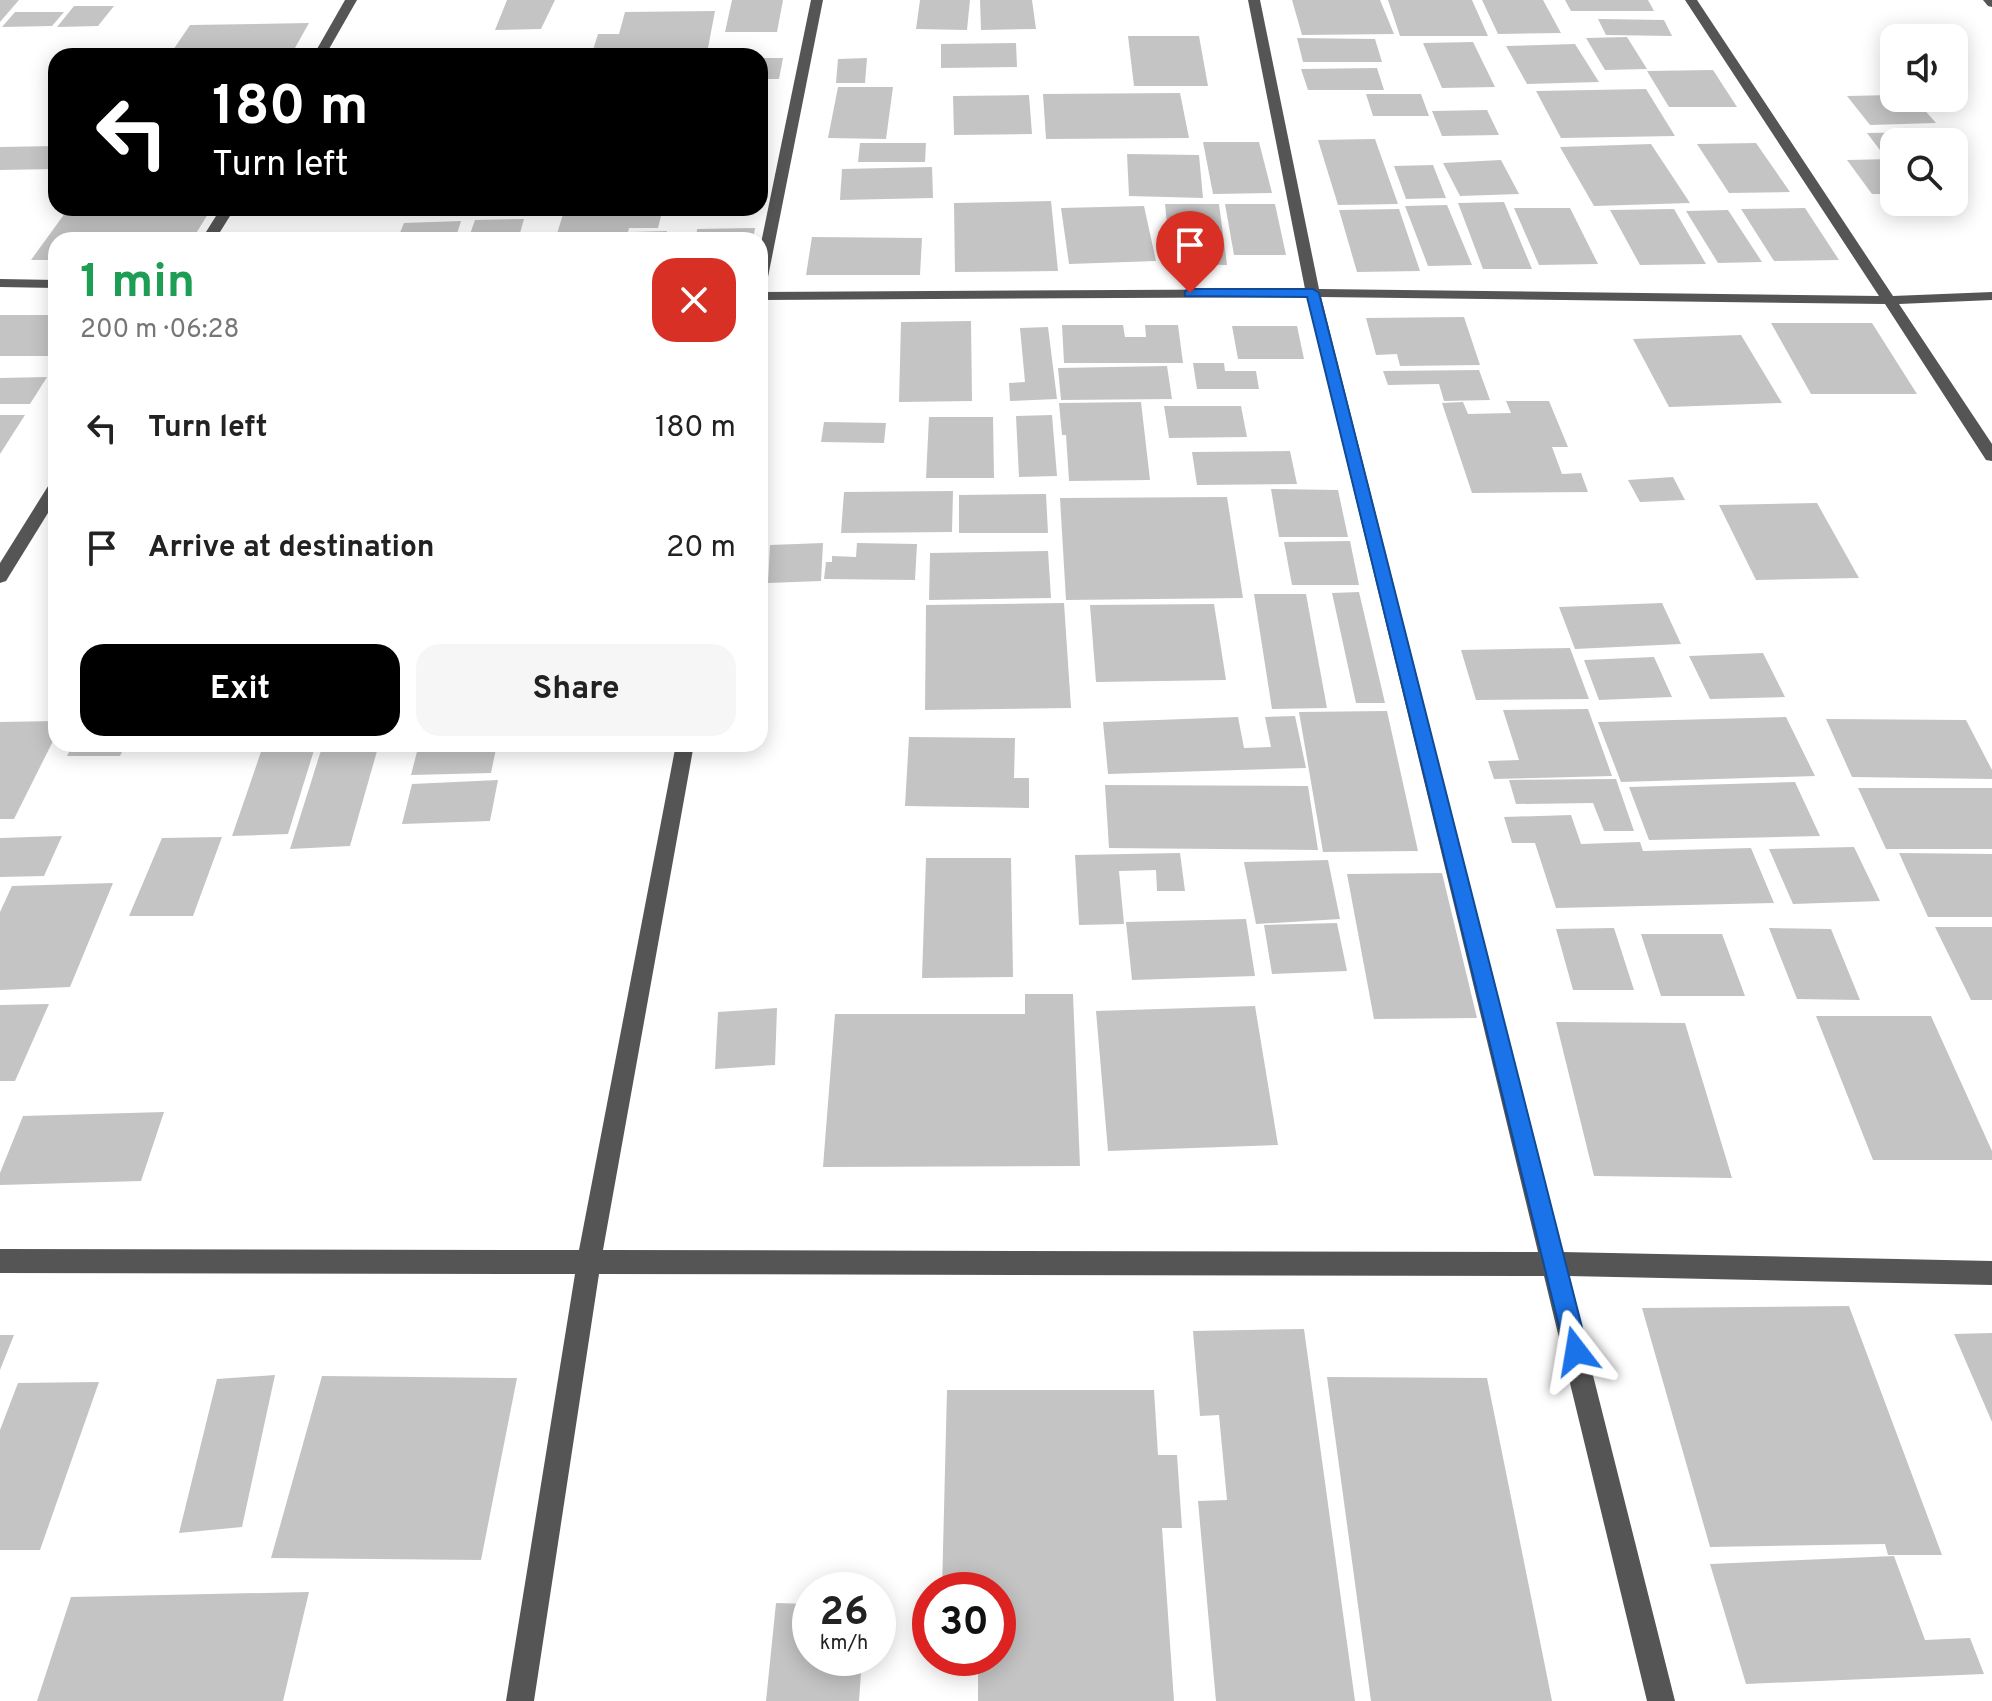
<!DOCTYPE html>
<meta charset="utf-8">
<style>
:root{--surface:#fff;--page:#f6f6f6;--text:#222;--muted:#767676;--accent:#000}
body{margin:0;font-family:Overpass,sans-serif;background:var(--page);color:var(--text);height:100vh;display:flex;flex-direction:column;font-size:30px;white-space:nowrap}
*{box-sizing:border-box;margin:0}
p{font-size:26px;color:var(--muted)}
.icon{flex:none;width:44px;height:44px;fill:none;stroke:currentColor;stroke-width:2;stroke-linecap:round;stroke-linejoin:round}
.map{position:relative;flex:1;overflow:hidden}
.drawer{position:absolute;left:48px;top:232px;width:720px;height:520px;display:flex;flex-direction:column;background:var(--surface);border-radius:24px;box-shadow:0 4px 20px #0003}
.drawer>*{flex:none}
.banner{position:absolute;left:48px;top:48px;width:720px;height:168px;border-radius:24px;box-shadow:0 4px 20px #0003;background:#000;color:#fff;overflow:hidden}
.buttons{position:absolute;left:1880px;top:24px;display:grid;gap:16px}
.buttons a{display:grid;place-items:center;width:88px;height:88px;border-radius:16px;background:var(--surface);box-shadow:0 4px 20px #0003;font-size:40px}
.speed{position:absolute;left:792px;top:1572px;display:flex;gap:16px;font-size:40px;font-weight:700;text-align:center}
.speed>*{display:grid;place-content:center;width:104px;height:104px;border-radius:50%;background:var(--surface);box-shadow:0 4px 20px #0003;line-height:1}
.speed small{font-size:20px;font-weight:400}
.speed .limit{border:12px solid #d22;background:#fff;color:#111}
.pin{position:absolute;display:grid;place-items:center;width:68px;height:68px;color:#fff;margin:-82px -34px;border-radius:50% 50% 50% 0;rotate:-45deg;box-shadow:0 0 8px #0007}
.pin .icon{rotate:45deg}
.me{position:absolute;width:88px;margin:-44px;rotate:346deg;stroke-linejoin:round;filter:drop-shadow(0 0 6px #0008)}
.turn{display:flex;align-items:center;gap:28px;height:168px;padding:0 32px;font-size:36px}
.turn .icon{width:104px;height:104px;stroke-width:2.5}
.turn b{display:block;font-size:56px;line-height:68px}
.round{display:grid;place-items:center;flex:none;width:84px;height:84px;border-radius:24px;background:var(--page)}
.headline{display:flex;align-items:center;justify-content:space-between;height:136px;padding:0 32px}
h1{font-size:48px;font-weight:700;line-height:60px;color:#1e9e55}
.action{display:flex;gap:16px;margin-top:auto;padding:16px 32px}
.action a{flex:1;height:92px;border-radius:24px;background:var(--accent);color:#fff;font-size:32px;font-weight:700;line-height:92px;text-align:center}
.action a+a{background:var(--page);color:var(--text)}
ul{padding:0;list-style:none}
li{display:flex;align-items:center;gap:24px;height:120px;padding:0 32px}
li div{flex:1}
li b{display:block;font-size:30px}
li em{font-style:normal}
.map>svg:first-child{display:block}
</style>
<div class="map">
<svg width="1992" height="1701" viewBox="0 0 1992 1701">
<rect width="100%" height="100%" fill="#fff"/>
<g fill="#c4c4c4">
<path d="M0,0H19L0,22Z"/>
<path d="M507,0H555L541,29L495,30Z"/>
<path d="M732,0H783L777,32H725Z"/>
<path d="M920,0H970L967,30L916,29Z"/>
<path d="M980,0H1032L1036,29L981,30Z"/>
<path d="M1292,0H1380L1394,34L1302,35Z"/>
<path d="M1388,0H1472L1488,36H1400Z"/>
<path d="M1482,0H1543L1561,33L1498,34Z"/>
<path d="M1565,0H1648L1654,11H1571Z"/>
<path d="M74,6H114L98,26L57,27Z"/>
<path d="M715,11L708,48L593,50L598,34H619L625,12Z"/>
<path d="M15,12H64L52,26L2,27Z"/>
<path d="M1598,19L1664,20L1672,36L1606,35Z"/>
<path d="M309,23L291,55L169,56L190,25Z"/>
<path d="M1128,36H1199L1208,86H1134Z"/>
<path d="M1627,37L1647,69L1605,70L1586,38Z"/>
<path d="M1297,38L1375,39L1382,62H1303Z"/>
<path d="M1473,42L1495,87L1442,88L1423,43Z"/>
<path d="M1016,43L1017,67L941,68V44Z"/>
<path d="M1575,44L1599,82L1527,84L1506,46Z"/>
<path d="M760,58H783L779,79H760Z"/>
<path d="M867,58L865,83H836L838,59Z"/>
<path d="M1377,68L1384,90H1308L1301,69Z"/>
<path d="M1713,70L1737,107H1669L1647,71Z"/>
<path d="M838,87H893L886,139L828,138Z"/>
<path d="M1646,89L1675,136L1561,138L1536,91Z"/>
<path d="M1180,93L1189,138L1046,139L1043,94Z"/>
<path d="M1366,94H1421L1429,116H1373Z"/>
<path d="M1029,95L1032,134L954,135L953,96Z"/>
<path d="M1894,95L1914,98L1936,123L1870,125L1847,96Z"/>
<path d="M760,97H768L765,133L760,134Z"/>
<path d="M1487,110L1499,135L1442,136L1432,111Z"/>
<path d="M1934,132L1942,142H1894V154H1883L1867,133Z"/>
<path d="M1375,139L1398,204L1338,205L1318,140Z"/>
<path d="M1203,142H1259L1272,193L1213,194Z"/>
<path d="M860,143H926L925,162H858Z"/>
<path d="M1756,143L1790,192L1729,193L1697,144Z"/>
<path d="M1651,144L1690,203L1594,206L1560,147Z"/>
<path d="M56,146V169L0,170V147Z"/>
<path d="M1127,154L1199,155L1203,198L1129,196Z"/>
<path d="M1894,159V194H1872L1847,160Z"/>
<path d="M1501,160L1519,194L1460,196L1443,163Z"/>
<path d="M1433,165L1446,198L1406,199L1394,166Z"/>
<path d="M932,167L933,198L840,200L842,169Z"/>
<path d="M1051,201L1058,271L955,272L954,203Z"/>
<path d="M1504,202L1532,269H1483L1458,203Z"/>
<path d="M1165,204H1219L1227,265L1171,264Z"/>
<path d="M1225,204H1275L1286,255H1234Z"/>
<path d="M1447,205L1472,265L1428,266L1405,206Z"/>
<path d="M1144,206L1156,261L1069,264L1061,208Z"/>
<path d="M565,208H663L658,228H629L626,240H555Z"/>
<path d="M1514,208H1570L1598,264L1539,265Z"/>
<path d="M1805,208L1839,260L1774,261L1741,209Z"/>
<path d="M68,209H211L192,240H56V260H31Z"/>
<path d="M1399,209L1420,271L1357,272L1339,210Z"/>
<path d="M1674,209L1706,264L1640,265L1610,210Z"/>
<path d="M1728,210L1762,262L1718,263L1686,211Z"/>
<path d="M524,219L518,240H468L475,220Z"/>
<path d="M461,221L455,240H397L404,223Z"/>
<path d="M755,228L753,240H696L697,229Z"/>
<path d="M667,231L665,240H630L632,232Z"/>
<path d="M812,237L922,238L920,275H806Z"/>
<rect x="0" y="315" width="56" height="41"/>
<path d="M1464,317L1480,365L1400,366L1397,354L1376,355L1366,318Z"/>
<path d="M971,321L972,401L899,402L901,322Z"/>
<path d="M1771,323H1872L1917,394H1811Z"/>
<path d="M1062,325H1123L1125,337H1146L1145,325H1178L1183,363H1064Z"/>
<path d="M1232,326H1297L1304,359H1238Z"/>
<path d="M1048,327L1057,399L1010,401L1009,383L1025,382L1020,328Z"/>
<path d="M1741,335L1782,403L1669,407L1633,339Z"/>
<path d="M1193,363H1224L1225,371H1256L1259,389H1197Z"/>
<path d="M1167,366L1172,399L1061,400L1058,368Z"/>
<path d="M1479,370L1490,400L1444,401L1439,384L1388,385L1383,371Z"/>
<path d="M47,377L30,404H0V378Z"/>
<path d="M1506,401H1549L1568,447H1552L1562,474L1581,473L1588,492L1472,493L1442,403L1463,402L1468,414L1511,413Z"/>
<path d="M1141,402L1150,480L1069,481L1066,435H1062L1059,403Z"/>
<path d="M1164,406H1241L1247,437L1169,438Z"/>
<path d="M0,415H25L0,454Z"/>
<path d="M1052,415L1057,476L1019,477L1016,416Z"/>
<path d="M929,417H993L994,478H926Z"/>
<path d="M824,422L886,423L884,443L821,442Z"/>
<path d="M1290,451L1297,484L1197,485L1192,452Z"/>
<path d="M1673,477L1685,500L1640,502L1628,480Z"/>
<path d="M1271,489L1338,490L1348,537H1279Z"/>
<path d="M953,491L952,532L841,533L844,492Z"/>
<path d="M1046,494L1048,533H959V495Z"/>
<path d="M1227,497L1243,598L1066,600L1060,498Z"/>
<path d="M1817,503L1859,578L1756,580L1719,505Z"/>
<path d="M1350,541L1359,585H1292L1284,542Z"/>
<path d="M823,543L821,581L768,583L770,545Z"/>
<path d="M857,543L917,544L915,580L824,579L826,562H832V556L856,557Z"/>
<path d="M1048,551L1051,598L929,600L930,553Z"/>
<path d="M1359,592L1385,703H1356L1332,593Z"/>
<path d="M1254,594H1306L1327,708L1272,709Z"/>
<path d="M1064,603L1071,708L925,710L926,605Z"/>
<path d="M1662,603L1681,644L1575,649L1559,607Z"/>
<path d="M1214,604L1226,680L1096,682L1090,605Z"/>
<path d="M1570,648L1589,699L1476,700L1461,650Z"/>
<path d="M1763,653L1785,697L1710,699L1689,656Z"/>
<path d="M1654,657L1672,697L1599,700L1584,660Z"/>
<path d="M1588,709L1612,776L1494,779L1488,761L1519,760L1503,710Z"/>
<path d="M1387,711L1418,851L1323,852L1299,712Z"/>
<path d="M1295,716L1306,768L1108,774L1103,722L1238,717L1244,748L1271,747L1265,717Z"/>
<path d="M1786,717L1815,776L1621,782L1598,722Z"/>
<path d="M1826,719L1966,720L1992,770V779L1852,777Z"/>
<path d="M56,721V735L14,819H0V722Z"/>
<path d="M909,737L1015,738L1014,778H1029V808L905,806Z"/>
<path d="M73,744H126L120,756H67Z"/>
<path d="M323,744H379L350,846L290,849Z"/>
<path d="M419,744H497L491,773L411,775Z"/>
<path d="M315,747L288,834L232,836L262,749Z"/>
<path d="M1616,779L1634,831H1604L1593,803L1516,804L1509,780Z"/>
<path d="M498,780L490,821L402,824L412,784Z"/>
<path d="M1795,782L1820,836L1649,840L1629,787Z"/>
<path d="M1105,785L1308,786L1318,850L1109,848Z"/>
<path d="M1858,788H1992V849H1886Z"/>
<path d="M1571,815L1581,844L1640,842L1643,851L1751,848L1774,903L1556,908L1535,843H1512L1504,817Z"/>
<path d="M62,836L44,876L0,877V838Z"/>
<path d="M222,837L193,916H129L162,838Z"/>
<path d="M1854,847L1880,901L1793,904L1769,849Z"/>
<path d="M1180,853L1185,891H1157L1156,870L1119,871L1124,924L1079,925L1075,855Z"/>
<path d="M1899,853L1992,854V917H1928Z"/>
<path d="M926,858H1011L1013,977L922,978Z"/>
<path d="M1328,860L1340,919L1256,924L1244,862Z"/>
<path d="M1442,873L1477,1018L1374,1019L1347,874Z"/>
<path d="M113,883L70,987L0,990V912L12,886Z"/>
<path d="M1246,919L1255,976L1132,980L1126,922Z"/>
<path d="M1337,923L1347,971L1272,974L1264,925Z"/>
<path d="M1935,927H1992V1000H1971Z"/>
<path d="M1614,928L1634,990H1573L1556,929Z"/>
<path d="M1769,928L1831,929L1860,1000L1797,999Z"/>
<path d="M1641,934H1722L1745,996H1661Z"/>
<path d="M1025,994H1073L1080,1166L823,1167L835,1014H1025Z"/>
<path d="M49,1004L15,1081H0V1005Z"/>
<path d="M1255,1006L1278,1145L1108,1151L1096,1011Z"/>
<path d="M777,1008L775,1065L715,1069L718,1012Z"/>
<path d="M1816,1016H1931L1992,1151V1160H1873Z"/>
<path d="M1556,1022L1685,1023L1732,1178L1594,1176Z"/>
<path d="M164,1112L141,1181L0,1185V1173L23,1116Z"/>
<path d="M1849,1306L1942,1555H1888L1885,1544L1710,1547L1642,1308Z"/>
<path d="M1304,1329L1355,1701H1216L1198,1501L1227,1500L1219,1415L1200,1416L1193,1331Z"/>
<path d="M1992,1333V1422L1954,1334Z"/>
<path d="M0,1335H14L0,1370Z"/>
<path d="M275,1375L242,1527L179,1533L217,1379Z"/>
<path d="M322,1376L517,1378L481,1560L271,1558Z"/>
<path d="M1327,1377L1487,1378L1552,1701H1371Z"/>
<path d="M99,1382L40,1550H0V1430L18,1383Z"/>
<path d="M947,1390H1154L1158,1455H1177L1182,1528H1162L1174,1701H978V1658H998V1590H942Z"/>
<path d="M1894,1556L1925,1640L1970,1638L1984,1674L1746,1684L1710,1564Z"/>
<path d="M309,1592L283,1701H37L71,1597Z"/>
<path d="M776,1603L810,1604V1658H862L859,1701H766Z"/>
</g>
<g fill="none" stroke-linecap="round" stroke-linejoin="round">
<g fill="#555" fill-rule="evenodd">
<path d="M345,0H357L325,56H313Z"/>
<path d="M811,0H823L767,282L760,286V248Z"/>
<path d="M1248,0H1260L1319,289L1879,296L1685,0H1697L1893,296L1992,292V300L1899,304L1992,444V461L1986,460L1885,304L1321,297L1562,1252L1992,1261V1285L1568,1276L1675,1701H1647L1544,1276L599,1274L534,1701H506L575,1274L0,1273V1249L579,1250L676,744H694L603,1250L1538,1252L1307,297L760,300V292L1305,289Z"/>
<path d="M1983,0H1992V7L1988,6Z"/>
<path d="M221,208H235L215,240H201Z"/>
<path d="M0,279L56,280V288L0,287Z"/>
<path d="M56,481V500L6,581L0,583V563L50,483Z"/>
</g>
</g>
<path fill="#1a73e8" stroke="#114b97" stroke-width="2" d="M1190,289H1313L1319,293L1588,1351L1584,1359L1576,1362L1568,1359L1565,1351L1307,297L1185,296V291Z"/>
</svg>
<div class="buttons">
<a><svg class="icon" aria-label="sound" viewBox="0 0 24 24"><path d="M4 9h4l5-4v14l-5-4H4zM17 9q2 3 0 6"/></svg></a>
<a><svg class="icon" aria-label="search" viewBox="0 0 24 24"><circle cx="10" cy="10" r="6"/><path d="M15 15l6 6"/></svg></a>
</div>
<div class="speed"><div>26<small>km/h</small></div><div class="limit">30</div></div>
<div class="pin" style="left:1190px;top:293px;background:#d93025"><svg class="icon" aria-label="arrive" viewBox="0 0 24 24"><path d="M6 21V4h12l-3 4 3 4H6"/></svg></div>
<svg class="me" style="left:1576px;top:1351px" viewBox="-20 -20 40 40"><path d="M0-17L14 15 0 8-14 15z" fill="#1a73e8" stroke="#fff" stroke-width="4"/></svg>
<div class="banner">
<div class="turn"><svg class="icon" aria-label="left" viewBox="0 0 24 24"><path d="M17 20v-9H6M10 6l-5 5 5 5"/></svg><div><b>180 m</b>Turn left</div></div>
</div>
<section class="drawer">
<div class="headline"><div><h1>1 min</h1><p>200 m · 06:28</p></div><a class="round" style="background:#d93025;color:#fff"><svg class="icon" aria-label="close" viewBox="0 0 24 24"><path d="M6 6l12 12M18 6L6 18"/></svg></a></div>
<ul>
<li><svg class="icon" aria-label="left" viewBox="0 0 24 24"><path d="M17 20v-9H6M10 6l-5 5 5 5"/></svg><div><b>Turn left</b></div><em>180 m</em></li>
<li><svg class="icon" aria-label="arrive" viewBox="0 0 24 24"><path d="M6 21V4h12l-3 4 3 4H6"/></svg><div><b>Arrive at destination</b></div><em>20 m</em></li>
</ul>
<div class="action"><a>Exit</a><a>Share</a></div>
</section>
</div>
